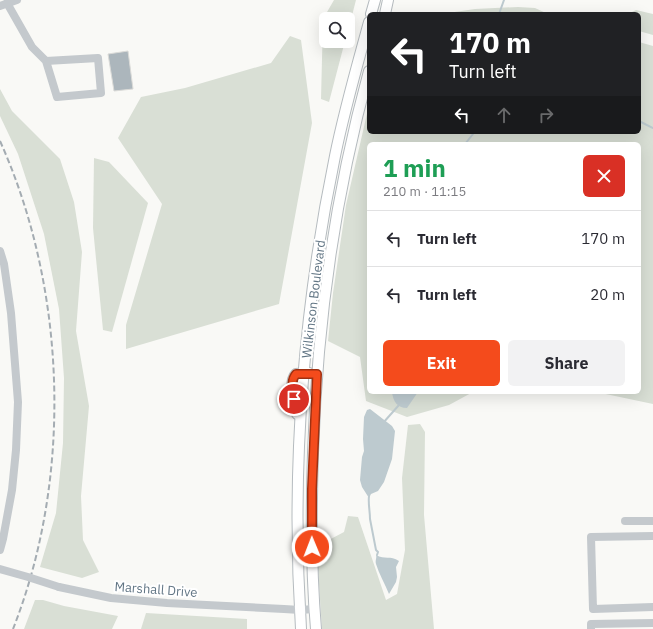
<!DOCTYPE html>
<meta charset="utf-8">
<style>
:root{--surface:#fff;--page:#f2f2f3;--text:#2b2b33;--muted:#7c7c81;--line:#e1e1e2;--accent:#f44b1c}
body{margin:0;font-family:"IBM Plex Sans",sans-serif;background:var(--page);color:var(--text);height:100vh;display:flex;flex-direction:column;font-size:15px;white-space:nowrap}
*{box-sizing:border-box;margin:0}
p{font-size:13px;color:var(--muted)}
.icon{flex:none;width:22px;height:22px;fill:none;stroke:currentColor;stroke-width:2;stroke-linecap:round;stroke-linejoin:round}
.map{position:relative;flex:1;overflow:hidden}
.sheet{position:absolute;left:367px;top:142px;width:274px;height:252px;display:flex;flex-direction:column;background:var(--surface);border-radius:6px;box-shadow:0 4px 16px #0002}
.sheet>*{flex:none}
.banner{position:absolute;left:367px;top:12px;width:274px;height:122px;border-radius:6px;box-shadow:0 4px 16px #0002;background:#202124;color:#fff;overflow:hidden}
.buttons{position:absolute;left:319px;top:12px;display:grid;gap:8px}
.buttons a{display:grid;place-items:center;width:36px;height:36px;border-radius:6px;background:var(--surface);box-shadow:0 4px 16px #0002;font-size:20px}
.pin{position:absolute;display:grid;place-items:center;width:34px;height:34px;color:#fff;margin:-17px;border:2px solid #fff;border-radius:50%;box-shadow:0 1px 4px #0007}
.me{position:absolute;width:44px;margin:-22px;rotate:359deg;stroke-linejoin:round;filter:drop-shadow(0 0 3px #0008)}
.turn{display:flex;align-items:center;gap:14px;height:84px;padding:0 16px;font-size:18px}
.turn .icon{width:52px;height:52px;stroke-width:2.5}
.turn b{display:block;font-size:28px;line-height:34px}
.lanes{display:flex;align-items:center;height:38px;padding:0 16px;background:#0003;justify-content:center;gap:20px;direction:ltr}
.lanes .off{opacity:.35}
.round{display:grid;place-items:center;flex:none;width:42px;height:42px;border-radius:6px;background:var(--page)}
.headline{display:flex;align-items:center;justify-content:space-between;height:68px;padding:0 16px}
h1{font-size:24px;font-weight:800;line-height:30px;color:#1e9e55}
.primary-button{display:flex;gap:8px;margin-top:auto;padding:8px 16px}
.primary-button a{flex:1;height:46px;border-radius:6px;background:var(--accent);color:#fff;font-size:16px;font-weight:800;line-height:46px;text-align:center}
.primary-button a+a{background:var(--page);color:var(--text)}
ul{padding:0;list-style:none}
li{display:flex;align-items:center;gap:12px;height:56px;padding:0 16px;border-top:1px solid var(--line)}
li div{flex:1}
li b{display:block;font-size:15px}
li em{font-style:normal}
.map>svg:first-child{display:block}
</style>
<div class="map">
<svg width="653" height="629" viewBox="0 0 653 629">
<rect width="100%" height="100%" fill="#f9f9f6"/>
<g fill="#d9dfd5">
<path d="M334,0H356L348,31V19H326V41H345L329,102L321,99L323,19Z"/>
<path d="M518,7L535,8L548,14H441L475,9Z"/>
<path d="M636,10L653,14V35L639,31V14H628Z"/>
<path d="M290,36L301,40L312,123L279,304L126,349V325L162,204L118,138L141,97L185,88L271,63Z"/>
<path d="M639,42L653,46V404L596,392H639V144H369V392H473L449,405L407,417L366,401L360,357L328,341L333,293L346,205L369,105V132H639Z"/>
<path d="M0,89L12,111L60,159L74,202L82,252L76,331L89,406L81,496L83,540L99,572L82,578L40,567L56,513L63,443L64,378L59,309L44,234L18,154L0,116Z"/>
<path d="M94,158L109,162L148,203L112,332L103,330L93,228Z"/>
<path d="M420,424L425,432L424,515L434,629H322L317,555L325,542L344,532L348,516L358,517L386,600L397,594L405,550L402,478L408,425Z"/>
<path d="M35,600H43L64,606L118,616L112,629H24Z"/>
<path d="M146,613L247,619V629H141Z"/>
</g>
<g fill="#bdcacf">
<path d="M392,392H418L407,408C397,408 393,401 392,392Z"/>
<path d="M370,409L392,426L395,431L392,459L384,482L378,491L371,494L369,498L362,487L360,480L362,457L364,451L363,439L364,417L367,410Z"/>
<path d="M376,555C385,560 390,555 399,561L396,567L397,577L396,582L389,594C385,584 379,574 376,564C375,560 377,558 376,555Z"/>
</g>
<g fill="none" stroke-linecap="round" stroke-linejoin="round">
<g stroke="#bdcacf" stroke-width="2">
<path d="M499,14L504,0"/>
<path d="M639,121L653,128"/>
<path d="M465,144L473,134V132"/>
<path d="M383,423L399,405"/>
<path d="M369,496C368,504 370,511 370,519L376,550L378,552L377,555"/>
</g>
</g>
<path fill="#acb6bc" stroke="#dbdbd8" d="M128,51L133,89L114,91L108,54Z"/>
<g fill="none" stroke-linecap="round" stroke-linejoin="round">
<g stroke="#b5bbbf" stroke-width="12">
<g id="major">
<path d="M371,14L375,0"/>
<path d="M385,14L388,0"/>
<path d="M297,414C295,403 288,382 296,374L309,373"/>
<path d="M301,629C291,471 303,311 335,156C344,111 357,66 369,22"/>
<path d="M316,629C311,571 311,512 313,453C317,324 335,195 369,71"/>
</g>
</g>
<g stroke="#c4c9cd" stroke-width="8">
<path d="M7,3L32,47L46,61L98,58L101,93L57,97L46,61"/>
<path d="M0,6L17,0"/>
<path d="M0,251L4,264L11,313L18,402L16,450L12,490L3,539L0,550"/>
<path d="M625,521H653"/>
<path d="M653,536L591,537L593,609L653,607"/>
<path d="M59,587L111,598L167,603L284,609L300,610L314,609"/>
<path d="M591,629V624L653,623"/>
</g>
<use href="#major" stroke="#fff" stroke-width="10"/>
<path stroke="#a4acb2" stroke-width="2" stroke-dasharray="6 3" stroke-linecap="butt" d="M0,141C67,290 73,477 13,629"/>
<path stroke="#c4c9cd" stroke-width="8" d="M0,569L28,577L59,587"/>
</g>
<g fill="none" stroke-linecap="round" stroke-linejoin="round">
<g stroke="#9f3112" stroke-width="10">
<path id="route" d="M294,399C293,391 290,381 296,374H317L312,489V547"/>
</g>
<use href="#route" stroke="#f44b1c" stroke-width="7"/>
</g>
<g text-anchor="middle" stroke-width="4" stroke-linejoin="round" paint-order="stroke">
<g font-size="13" fill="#617584" stroke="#fff">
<text transform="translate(313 299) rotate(-83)" y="5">Wilkinson Boulevard</text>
<text transform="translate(156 589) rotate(4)" y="5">Marshall Drive</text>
</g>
</g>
</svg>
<div class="buttons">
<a><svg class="icon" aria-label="search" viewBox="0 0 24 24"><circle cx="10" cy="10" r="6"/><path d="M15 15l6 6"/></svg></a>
</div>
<div class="pin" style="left:294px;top:399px;background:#d93025"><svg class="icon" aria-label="arrive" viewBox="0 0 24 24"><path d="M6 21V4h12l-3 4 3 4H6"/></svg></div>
<svg class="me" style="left:312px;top:547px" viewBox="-20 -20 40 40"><circle r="17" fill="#f44b1c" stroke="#fff" stroke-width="3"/><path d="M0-11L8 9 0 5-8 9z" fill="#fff"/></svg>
<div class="banner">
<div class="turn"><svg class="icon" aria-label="left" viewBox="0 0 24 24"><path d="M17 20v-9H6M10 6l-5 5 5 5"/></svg><div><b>170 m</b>Turn left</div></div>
<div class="lanes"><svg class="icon" aria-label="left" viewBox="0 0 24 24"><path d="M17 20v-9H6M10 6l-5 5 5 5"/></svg><svg class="icon off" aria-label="ahead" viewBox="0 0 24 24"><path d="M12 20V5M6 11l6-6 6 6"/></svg><svg class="icon off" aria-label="right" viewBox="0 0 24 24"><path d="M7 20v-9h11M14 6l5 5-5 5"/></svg></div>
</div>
<section class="sheet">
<div class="headline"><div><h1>1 min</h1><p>210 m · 11:15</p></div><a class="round" style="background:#d93025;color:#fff"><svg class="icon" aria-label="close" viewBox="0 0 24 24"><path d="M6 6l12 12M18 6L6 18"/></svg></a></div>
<ul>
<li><svg class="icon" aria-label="left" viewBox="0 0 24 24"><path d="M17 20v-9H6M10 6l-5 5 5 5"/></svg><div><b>Turn left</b></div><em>170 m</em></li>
<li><svg class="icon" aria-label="left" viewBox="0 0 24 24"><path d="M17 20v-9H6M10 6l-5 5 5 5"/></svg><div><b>Turn left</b></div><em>20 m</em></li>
</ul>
<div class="primary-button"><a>Exit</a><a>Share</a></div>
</section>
</div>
